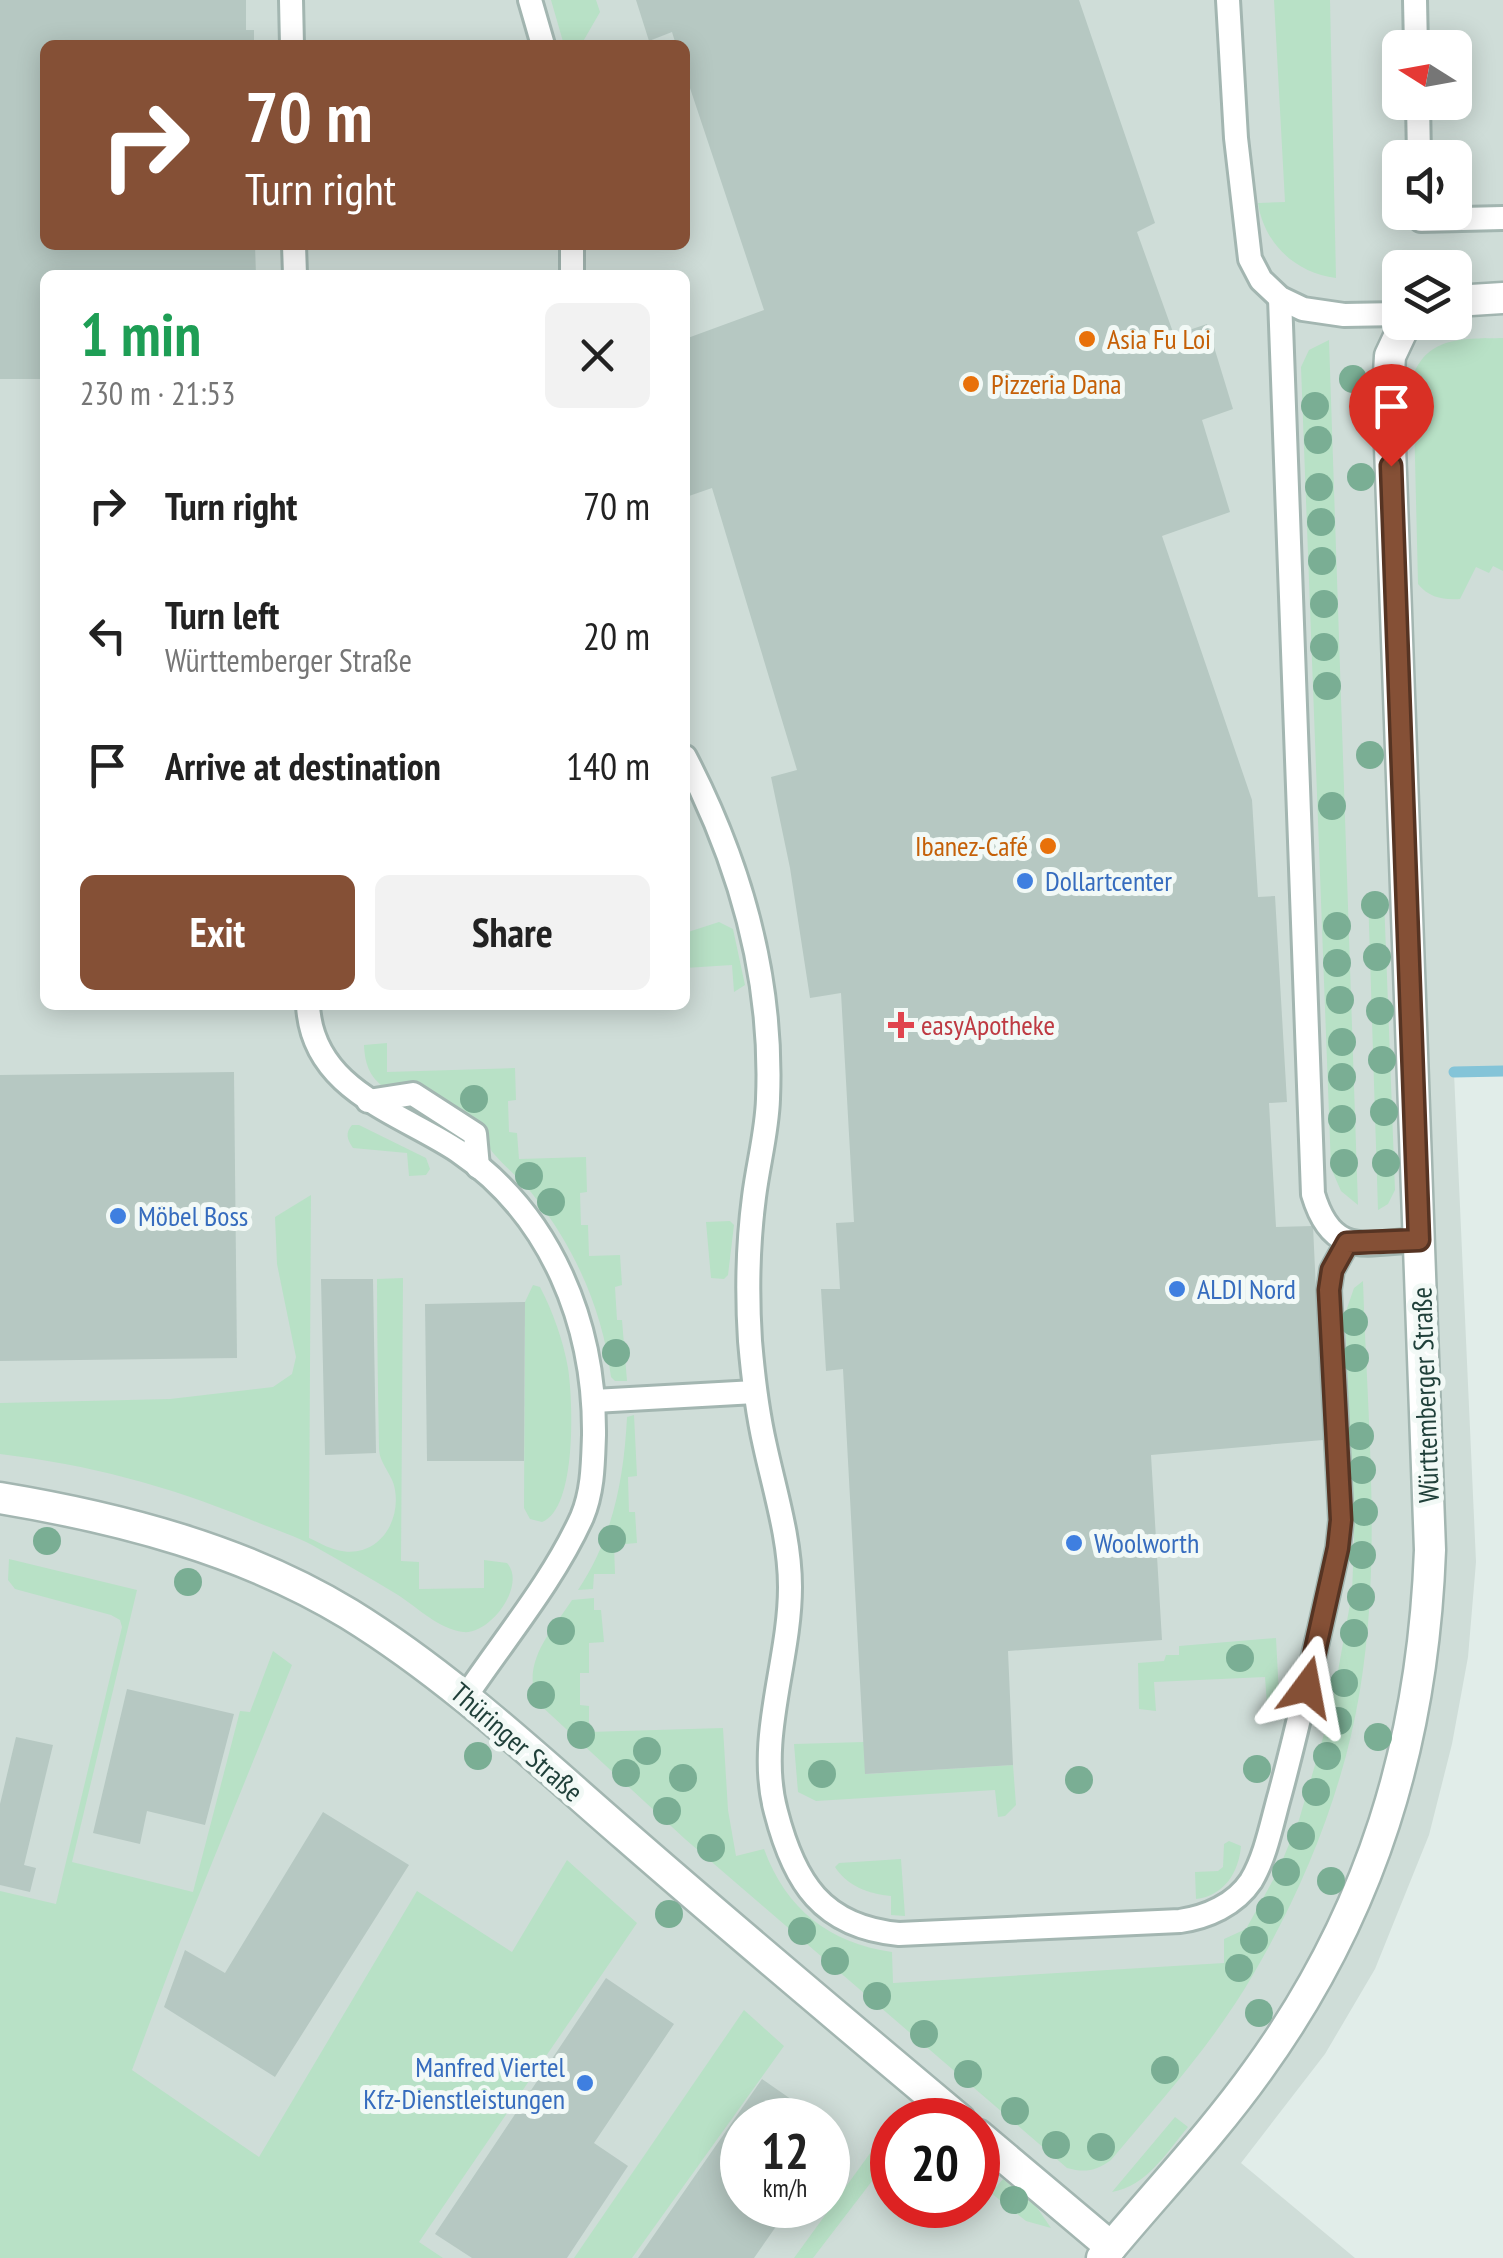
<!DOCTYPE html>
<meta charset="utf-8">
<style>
:root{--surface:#fff;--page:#f2f2f2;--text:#222;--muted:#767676;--accent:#855036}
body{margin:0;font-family:"PT Sans Narrow",sans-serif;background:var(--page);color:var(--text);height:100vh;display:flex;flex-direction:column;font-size:38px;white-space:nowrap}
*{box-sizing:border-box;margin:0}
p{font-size:32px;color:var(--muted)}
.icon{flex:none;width:55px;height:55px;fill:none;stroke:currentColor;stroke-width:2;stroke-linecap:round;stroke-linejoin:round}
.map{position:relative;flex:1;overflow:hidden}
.drawer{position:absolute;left:40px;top:270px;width:650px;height:740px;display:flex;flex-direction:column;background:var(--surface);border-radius:15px;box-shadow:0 5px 25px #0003}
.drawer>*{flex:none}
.banner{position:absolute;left:40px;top:40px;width:650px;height:210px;border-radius:15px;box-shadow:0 5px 25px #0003;background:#855036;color:#fff;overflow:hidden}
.needle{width:65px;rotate:281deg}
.controls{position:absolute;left:1382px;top:30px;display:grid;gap:20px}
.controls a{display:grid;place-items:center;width:90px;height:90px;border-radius:15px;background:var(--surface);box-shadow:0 5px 25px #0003;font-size:50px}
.speed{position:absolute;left:720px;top:2098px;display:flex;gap:20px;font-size:50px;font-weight:700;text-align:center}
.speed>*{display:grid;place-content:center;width:130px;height:130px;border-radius:50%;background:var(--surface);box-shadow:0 5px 25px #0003;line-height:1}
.speed small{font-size:25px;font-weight:400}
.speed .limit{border:15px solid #d22;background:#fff;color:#111}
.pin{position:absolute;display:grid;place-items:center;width:85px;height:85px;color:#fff;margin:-102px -42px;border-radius:50% 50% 50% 0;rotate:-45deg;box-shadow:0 0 10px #0007}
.pin .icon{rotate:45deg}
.me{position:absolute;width:110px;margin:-55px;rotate:13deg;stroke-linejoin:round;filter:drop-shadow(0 0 8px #0008)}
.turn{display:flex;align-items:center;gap:35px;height:210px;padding:0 40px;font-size:45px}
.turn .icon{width:130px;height:130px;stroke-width:2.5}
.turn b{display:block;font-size:70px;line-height:85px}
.round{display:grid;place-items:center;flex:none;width:105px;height:105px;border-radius:15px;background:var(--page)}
.overview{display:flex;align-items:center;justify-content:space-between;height:170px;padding:0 40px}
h1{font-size:60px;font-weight:700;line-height:75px;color:#1e9e55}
.cta{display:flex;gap:20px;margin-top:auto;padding:20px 40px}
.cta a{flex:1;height:115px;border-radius:15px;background:var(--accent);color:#fff;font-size:40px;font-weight:700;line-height:115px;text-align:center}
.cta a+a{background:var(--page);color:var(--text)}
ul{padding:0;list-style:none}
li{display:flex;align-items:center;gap:30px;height:130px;padding:0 40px}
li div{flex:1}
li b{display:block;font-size:38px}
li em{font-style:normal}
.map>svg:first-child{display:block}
</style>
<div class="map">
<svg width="1503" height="2258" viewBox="0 0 1503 2258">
<rect width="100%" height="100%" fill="#e1ede9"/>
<path fill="#cfddd8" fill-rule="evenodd" d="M0,0H1503V1071L1454,1073L1476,1562L1468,1657L1452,1744L1429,1835L1375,1969L1325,2054L1241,2163L1355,2258H0ZM45,45H685V245H45ZM1400,48H1455V102H1400ZM1400,158H1455V212H1400ZM1400,268H1455V322H1400ZM45,275H685V1005H45ZM742,2120H828V2205H742ZM892,2120H978V2205H892Z"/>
<g fill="#b8e1c6">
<path d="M551,0H596L600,12L581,45H564Z"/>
<path d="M1274,0H1330L1336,278C1295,273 1264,243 1258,203L1285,202Z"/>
<path d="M1503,338V571L1493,566L1489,573L1476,567L1460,599C1444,600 1429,598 1418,584L1413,376C1428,335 1466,339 1503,338Z"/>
<path d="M1329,340L1358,1205L1341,1191L1331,1168L1301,367L1309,350Z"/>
<path d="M1376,893L1384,898L1395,1190L1388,1204L1378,1210L1368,894Z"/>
<path d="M719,922L733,929L745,985L734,992L732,965L685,968V933Z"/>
<path d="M387,1043V1072L515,1068L516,1100L508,1101L509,1132L517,1133L519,1159L586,1157L587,1192L580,1193L581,1225H588L589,1256L620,1255L622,1285L615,1287L617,1320H622L627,1381H615L611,1377C603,1313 577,1252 537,1200C525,1183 508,1170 494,1154C484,1142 484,1125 470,1115C454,1103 433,1095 416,1085L406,1083L389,1091C371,1079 365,1067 364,1045Z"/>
<path d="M352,1125H359L426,1158L430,1169L426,1175L409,1176L407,1153L353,1148C347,1139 345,1133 352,1125Z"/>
<path d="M311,1195L309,1538C318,1542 328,1548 337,1550C375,1560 401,1525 395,1490C393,1474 379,1464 379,1448C378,1392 377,1335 377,1279L403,1278L401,1561L419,1562V1589L484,1588V1560L507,1563C527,1585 490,1635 463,1632C439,1629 418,1608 398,1595C370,1578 341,1561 312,1545C293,1535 270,1528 249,1519C165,1485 90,1465 0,1454V1403L170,1399L273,1387L292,1374L296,1357L277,1264L275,1217Z"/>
<path d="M730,1221L734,1225L728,1275L724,1279L711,1278L706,1222Z"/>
<path d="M1363,1281C1367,1416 1382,1557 1360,1690C1344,1789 1304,1887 1254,1973C1215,2041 1161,2101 1111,2160C1096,2171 1085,2173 1067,2168L685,1839L538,1703C520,1663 551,1632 572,1600L594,1598V1610H601L604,1642L589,1643V1673H580V1705L589,1706V1732L723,1728L728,1810L736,1856L764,1849C786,1909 829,1943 892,1952L893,1983L1224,1963V1939L1246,1929L1278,1871L1299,1820L1331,1710L1352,1593L1354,1540L1345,1314L1354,1288Z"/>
<path d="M533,1285L540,1287C553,1312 563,1340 568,1368C573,1401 577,1508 542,1522L530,1519L524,1508L525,1302Z"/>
<path d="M634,1415L637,1476L628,1477L629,1512H635L637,1543L614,1545L615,1574H594L593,1589L578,1590C613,1538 624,1478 627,1417Z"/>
<path d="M9,1559L137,1590L72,1862L193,1892L240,1711L250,1712L273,1651L292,1665L180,1942L132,2070L259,2157L417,1891L512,1952L567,1860L637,1923L419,2242L443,2258H0V1891L56,1904L122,1627L120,1620L111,1615L15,1589L8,1580Z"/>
<path d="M1276,1638L1279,1695L1276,1705H1267L1265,1677L1154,1682L1156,1711L1139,1709L1138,1663L1164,1661L1166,1655H1179V1646Z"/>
<path d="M864,1742L866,1774L1013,1765L1016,1805L1005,1816L998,1817L995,1790L816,1801L798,1792L794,1744Z"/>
<path d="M1229,1841L1241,1846C1239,1872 1224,1896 1196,1899L1195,1872L1218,1871L1223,1867L1224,1844Z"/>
<path d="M901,1859L905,1916L891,1915V1896C869,1894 847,1886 835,1867L839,1863Z"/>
<path d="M744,2010L784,2046L632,2258H574Z"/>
<path d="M1175,2117L1188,2127C1166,2153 1147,2186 1112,2192Z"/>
<path d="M887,2130L892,2134V2155L813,2258H794Z"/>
<path d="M1003,2179L1036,2206L1051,2228L1026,2221L991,2193Z"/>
</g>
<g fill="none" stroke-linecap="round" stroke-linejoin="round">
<path stroke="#84c4d8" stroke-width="11" d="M1454,1072L1503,1071"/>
</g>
<g fill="#b6c8c2">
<path d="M0,0H246V30H254V45H45V245H255L256,275H45V379H0Z"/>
<path d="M636,0H1079L1155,223L1137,232L1174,335L1207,324L1233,409L1202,420L1230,512L1162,536L1252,800L1258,897L1275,896L1287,1102L1269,1103L1276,1227L1313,1226L1323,1440L1151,1455L1162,1640L1008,1651L1013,1765L865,1774L843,1369L826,1371L821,1289H840L836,1223L854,1222L841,993L810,998L790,868L771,777L797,770L712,488L689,496L685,484V339L764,310L685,73V45H676L672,32L649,41Z"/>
<path d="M234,1072L237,1358L0,1361V1075Z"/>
<path d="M321,1279H373L376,1453L325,1455Z"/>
<path d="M525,1302L524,1461H427L425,1304Z"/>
<path d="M127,1689L234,1714L205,1825L147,1811L140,1844L93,1833Z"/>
<path d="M16,1737L53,1745L24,1865L36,1868L30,1892L0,1885V1804Z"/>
<path d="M323,1812L409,1865L275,2077L164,2007L185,1950L225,1973Z"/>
<path d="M606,1978L674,2024L594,2143L628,2166L567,2258H472L435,2234Z"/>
<path d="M762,2079L821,2120H742V2205H791L754,2258H638Z"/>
</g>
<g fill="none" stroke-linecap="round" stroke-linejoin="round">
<g stroke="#a3b6b1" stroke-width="28">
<g id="service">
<path d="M291,0L292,45"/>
<path d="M530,0L543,45"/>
<path d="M1228,0L1236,138L1250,259L1261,280L1280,298L1303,309L1344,315L1400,314"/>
<path d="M1415,0L1416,48"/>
<path d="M1418,102L1419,158"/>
<path d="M1421,212V220L1503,218"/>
<path d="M294,245L295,275"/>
<path d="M572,275V245"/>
<path d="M1280,298L1313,1194C1332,1258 1365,1243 1419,1240"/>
<path d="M685,757C740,863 773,979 768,1099C767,1132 758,1164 754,1197C748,1243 747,1294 750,1341C753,1376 757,1411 765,1446C775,1492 790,1539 790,1587C790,1662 756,1739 776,1812C794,1882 822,1927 899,1934L1180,1921C1207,1917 1235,1905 1251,1881C1266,1856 1272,1822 1280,1794C1302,1712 1320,1630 1338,1548L1341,1520L1329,1290L1332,1270L1347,1243"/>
<path d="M308,1005C312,1090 399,1112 458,1151C552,1215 595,1325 594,1435C593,1463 593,1491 582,1517C553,1581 505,1638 466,1696"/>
<path d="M368,1101L413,1094L475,1134L478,1167"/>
<path d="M594,1401L755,1392"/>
</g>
</g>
<g stroke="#a3b6b1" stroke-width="35">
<g id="minor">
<path d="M1455,301L1503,298"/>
<path d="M1102,2258C1153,2196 1211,2136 1258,2070C1372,1912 1423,1743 1430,1550L1388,391L1390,356L1406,322"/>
</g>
</g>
<g stroke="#a3b6b1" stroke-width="35">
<g id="tertiary">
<path d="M0,1498C120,1518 244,1550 349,1614C451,1677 536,1758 626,1836C736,1932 848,2026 960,2120"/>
<path d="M978,2135L1111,2247"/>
</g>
</g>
<use href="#service" stroke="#fff" stroke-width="22"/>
<use href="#minor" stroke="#fff" stroke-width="30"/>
<use href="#tertiary" stroke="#fff" stroke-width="30"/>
</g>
<g fill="#7aae94">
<circle cx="1353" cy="379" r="14"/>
<circle cx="1315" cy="406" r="14"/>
<circle cx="1318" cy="440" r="14"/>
<circle cx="1361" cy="477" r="14"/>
<circle cx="1319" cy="487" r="14"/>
<circle cx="1321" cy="522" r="14"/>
<circle cx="1322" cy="561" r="14"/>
<circle cx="1324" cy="604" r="14"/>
<circle cx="1324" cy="647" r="14"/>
<circle cx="1327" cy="686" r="14"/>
<circle cx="1370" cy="755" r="14"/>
<circle cx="1332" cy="806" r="14"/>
<circle cx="1375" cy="905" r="14"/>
<circle cx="1337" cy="926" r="14"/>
<circle cx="1377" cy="957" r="14"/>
<circle cx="1337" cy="963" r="14"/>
<circle cx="1340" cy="1000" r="14"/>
<circle cx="1380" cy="1011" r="14"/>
<circle cx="1342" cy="1042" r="14"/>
<circle cx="1382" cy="1060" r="14"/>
<circle cx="1342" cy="1077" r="14"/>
<circle cx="474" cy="1099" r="14"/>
<circle cx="1384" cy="1112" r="14"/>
<circle cx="1342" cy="1119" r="14"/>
<circle cx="1344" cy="1163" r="14"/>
<circle cx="1386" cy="1163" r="14"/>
<circle cx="529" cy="1176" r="14"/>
<circle cx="551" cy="1202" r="14"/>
<circle cx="1354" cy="1322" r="14"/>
<circle cx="616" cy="1353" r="14"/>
<circle cx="1355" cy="1358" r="14"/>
<circle cx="1360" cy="1436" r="14"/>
<circle cx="1362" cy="1470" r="14"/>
<circle cx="1364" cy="1512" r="14"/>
<circle cx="612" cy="1539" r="14"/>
<circle cx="47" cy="1541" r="14"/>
<circle cx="1362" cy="1555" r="14"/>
<circle cx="188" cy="1582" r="14"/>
<circle cx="1361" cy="1597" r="14"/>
<circle cx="561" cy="1631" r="14"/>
<circle cx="1354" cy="1633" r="14"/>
<circle cx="1240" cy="1658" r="14"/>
<circle cx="1344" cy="1683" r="14"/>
<circle cx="541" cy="1695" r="14"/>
<circle cx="1338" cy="1721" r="14"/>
<circle cx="581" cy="1735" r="14"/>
<circle cx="1378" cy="1737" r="14"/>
<circle cx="647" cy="1751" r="14"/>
<circle cx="478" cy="1756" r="14"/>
<circle cx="1327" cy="1756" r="14"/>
<circle cx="1257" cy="1769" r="14"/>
<circle cx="626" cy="1773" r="14"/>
<circle cx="822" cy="1774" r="14"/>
<circle cx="683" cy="1778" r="14"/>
<circle cx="1079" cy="1780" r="14"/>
<circle cx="1316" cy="1792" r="14"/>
<circle cx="667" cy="1811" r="14"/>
<circle cx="1301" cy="1836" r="14"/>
<circle cx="711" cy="1848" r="14"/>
<circle cx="1286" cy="1872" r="14"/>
<circle cx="1331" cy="1881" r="14"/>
<circle cx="1270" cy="1910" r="14"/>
<circle cx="669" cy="1914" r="14"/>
<circle cx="802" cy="1931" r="14"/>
<circle cx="1254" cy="1940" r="14"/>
<circle cx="835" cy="1961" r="14"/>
<circle cx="1239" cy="1968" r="14"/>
<circle cx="877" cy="1996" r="14"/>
<circle cx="1259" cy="2013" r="14"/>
<circle cx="924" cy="2034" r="14"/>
<circle cx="1165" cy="2070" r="14"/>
<circle cx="968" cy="2074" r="14"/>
<circle cx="1015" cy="2111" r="14"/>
<circle cx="1056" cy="2145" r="14"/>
<circle cx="1101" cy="2147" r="14"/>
<circle cx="1014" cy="2200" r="14"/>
</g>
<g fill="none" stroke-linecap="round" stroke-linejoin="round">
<g stroke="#563423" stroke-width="25">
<path id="route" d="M1307,1687L1338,1548L1341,1520L1329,1290L1332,1270L1347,1243L1419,1240L1391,466"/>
</g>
<use href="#route" stroke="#855036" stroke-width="18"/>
</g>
<g fill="#e8710a" stroke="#f2f9f6" stroke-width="4">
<circle cx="1087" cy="339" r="10"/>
<circle cx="971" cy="384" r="10"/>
<circle cx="1048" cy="846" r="10"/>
</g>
<g fill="#3f7fe0" stroke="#f2f9f6" stroke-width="4">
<circle cx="1025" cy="881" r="10"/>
<circle cx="118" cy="1216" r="10"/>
<circle cx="1177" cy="1289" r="10"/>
<circle cx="1074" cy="1543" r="10"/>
<circle cx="585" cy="2083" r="10"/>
</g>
<path fill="#e0444e" stroke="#f2f9f6" stroke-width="4" d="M896 1010h10v10h10v10h-10v10h-10v-10h-10v-10h10z"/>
<g text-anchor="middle" stroke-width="10" stroke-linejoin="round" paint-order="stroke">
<g font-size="28" fill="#c56008" stroke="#f2f9f6" text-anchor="start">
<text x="1107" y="349">Asia Fu Loi</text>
<text x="991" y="394">Pizzeria Dana</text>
<text x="1028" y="856" text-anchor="end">Ibanez-Café</text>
</g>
<g font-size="28" fill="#366cbe" stroke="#f2f9f6" text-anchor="start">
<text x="1045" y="891">Dollartcenter</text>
<text x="138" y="1226">Möbel Boss</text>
<text x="1197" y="1299">ALDI Nord</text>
<text x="1094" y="1553">Woolworth</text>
<text x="565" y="2077" text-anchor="end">Manfred Viertel<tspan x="565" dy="32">Kfz-Dienstleistungen</tspan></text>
</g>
<g font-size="28" fill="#be3a42" stroke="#f2f9f6" text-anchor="start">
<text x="921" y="1035">easyApotheke</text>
</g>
<g font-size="28" fill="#20403a" stroke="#f2f9f6">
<text transform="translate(1425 1395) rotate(-92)" y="10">Württemberger Straße</text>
<text transform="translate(517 1742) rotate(41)" y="10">Thüringer Straße</text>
</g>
</g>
</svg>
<div class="controls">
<a><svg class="needle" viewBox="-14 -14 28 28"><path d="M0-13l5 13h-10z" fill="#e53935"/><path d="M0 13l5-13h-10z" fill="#767676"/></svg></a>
<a><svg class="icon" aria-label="sound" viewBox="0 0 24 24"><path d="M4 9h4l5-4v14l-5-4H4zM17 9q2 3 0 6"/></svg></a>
<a><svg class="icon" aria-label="layers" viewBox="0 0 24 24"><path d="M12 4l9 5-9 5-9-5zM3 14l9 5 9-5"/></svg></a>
</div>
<div class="speed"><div>12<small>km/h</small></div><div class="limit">20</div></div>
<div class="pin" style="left:1391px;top:466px;background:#d93025"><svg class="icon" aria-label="arrive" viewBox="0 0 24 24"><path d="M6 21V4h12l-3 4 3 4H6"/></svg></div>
<svg class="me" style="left:1307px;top:1687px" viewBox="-20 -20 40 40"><path d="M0-17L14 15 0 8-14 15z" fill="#855036" stroke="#fff" stroke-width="4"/></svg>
<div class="banner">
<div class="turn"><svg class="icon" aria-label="right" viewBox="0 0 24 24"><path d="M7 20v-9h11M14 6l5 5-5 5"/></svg><div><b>70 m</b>Turn right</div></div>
</div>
<section class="drawer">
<div class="overview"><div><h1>1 min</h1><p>230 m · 21:53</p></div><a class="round"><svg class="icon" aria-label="close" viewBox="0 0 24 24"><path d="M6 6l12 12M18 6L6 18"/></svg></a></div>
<ul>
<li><svg class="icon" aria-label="right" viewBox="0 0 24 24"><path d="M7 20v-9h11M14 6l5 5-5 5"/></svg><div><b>Turn right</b></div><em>70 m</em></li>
<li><svg class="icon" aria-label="left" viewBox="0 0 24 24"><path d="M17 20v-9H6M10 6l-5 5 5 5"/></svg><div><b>Turn left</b><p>Württemberger Straße</p></div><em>20 m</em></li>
<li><svg class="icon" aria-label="arrive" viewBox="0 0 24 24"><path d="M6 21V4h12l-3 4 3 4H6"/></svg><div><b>Arrive at destination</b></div><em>140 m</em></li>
</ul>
<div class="cta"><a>Exit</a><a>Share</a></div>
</section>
</div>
